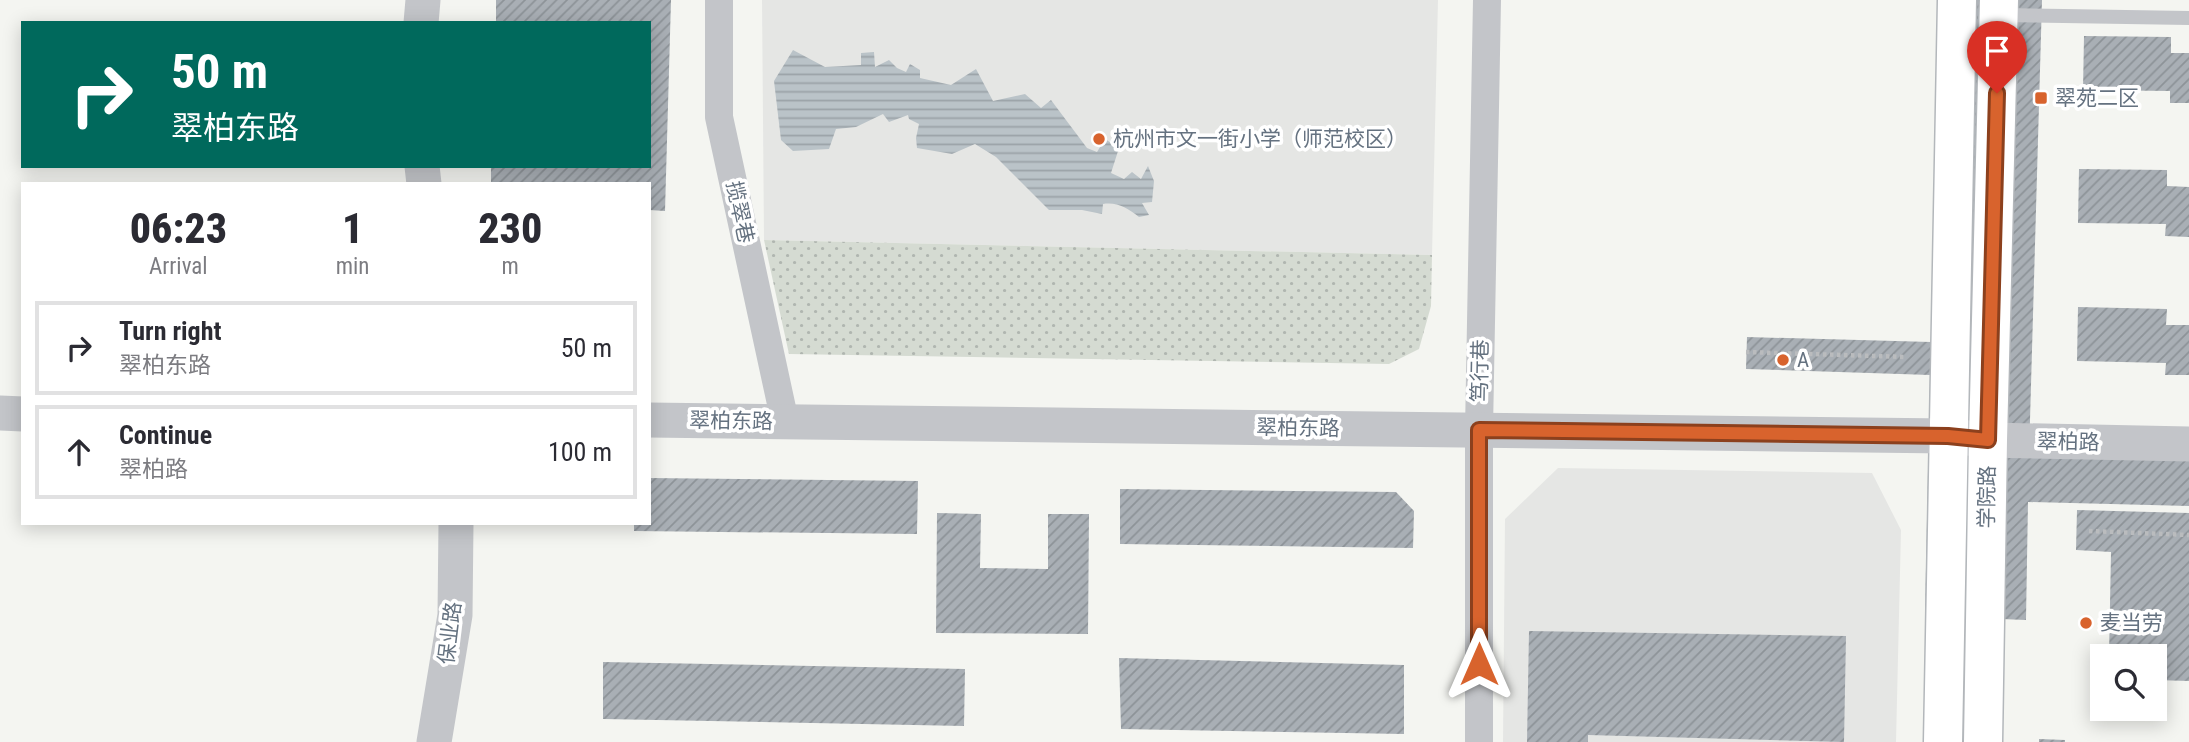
<!DOCTYPE html>
<meta charset="utf-8">
<style>
:root{--surface:#fff;--page:#f2f2f3;--text:#2b2b33;--muted:#7c7c81;--line:#e1e1e2}
body{margin:0;font-family:"Roboto Condensed","Noto Sans SC",sans-serif;background:var(--page);color:var(--text);height:100vh;display:flex;flex-direction:column;font-size:26px;white-space:nowrap}
*{box-sizing:border-box;margin:0}
p{font-size:23px;color:var(--muted)}
.icon{flex:none;width:38px;height:38px;fill:none;stroke:currentColor;stroke-width:2;stroke-linecap:round;stroke-linejoin:round}
.map{position:relative;flex:1;overflow:hidden}
.details{position:absolute;left:21px;top:182px;width:630px;height:343px;display:flex;flex-direction:column;background:var(--surface);border-radius:0px;box-shadow:0 4px 18px #0003}
.details>*{flex:none}
.top-card{position:absolute;left:21px;top:21px;width:630px;height:147px;border-radius:0px;box-shadow:0 4px 18px #0003;background:#00695c;color:#fff;overflow:hidden}
.tools{position:absolute;left:2090px;top:644px;display:grid;gap:14px}
.tools a{display:grid;place-items:center;width:77px;height:77px;border-radius:0px;background:var(--surface);box-shadow:0 4px 18px #0003;font-size:35px}
.pin{position:absolute;display:grid;place-items:center;width:60px;height:60px;color:#fff;margin:-72px -30px;border-radius:50% 50% 50% 0;rotate:-45deg;box-shadow:0 0 7px #0007}
.pin .icon{rotate:45deg}
.me{position:absolute;width:77px;margin:-38px;rotate:0deg;stroke-linejoin:round;filter:drop-shadow(0 0 5px #0008)}
.turn{display:flex;align-items:center;gap:24px;height:147px;padding:0 35px;font-size:32px}
.turn .icon{width:91px;height:91px;stroke-width:2.5}
.turn b{display:block;font-size:49px;line-height:60px}
.eta{display:flex;justify-content:space-evenly;align-items:center;height:119px;text-align:center}
.eta b{font-size:42px;font-weight:800;line-height:49px}
ul{padding:0;list-style:none}
li{display:flex;align-items:center;gap:21px;height:94px;margin:0 14px 10px;padding:0 21px;border:4px solid var(--line);border-radius:0px}
li div{flex:1}
li b{display:block;font-size:26px}
li em{font-style:normal}
.map>svg:first-child{display:block}
</style>
<div class="map">
<svg width="2189" height="742" viewBox="0 0 2189 742">
<defs>
<pattern id="grass-dots" width="8" height="8" patternUnits="userSpaceOnUse" patternTransform="scale(1.75)"><rect width="8" height="8" fill="#d5dbd2"/><path d="M2 2h.1M6 6h.1" fill="none" stroke="#b0b6b0" stroke-width="1.8" stroke-linecap="round"/></pattern>
<pattern id="water-rules" width="6" height="5" patternUnits="userSpaceOnUse" patternTransform="scale(1.75)"><rect width="6" height="5" fill="#bac3c8"/><path d="M0 2.5h6" fill="none" stroke="#9ba3a8"/></pattern>
<pattern id="building-hatch" width="6" height="6" patternUnits="userSpaceOnUse" patternTransform="scale(1.75)"><rect width="6" height="6" fill="#a9afb5"/><path d="M-1 1l2-2M0 6l6-6M5 7l2-2" fill="none" stroke="#8d9398"/></pattern>
</defs>
<rect width="100%" height="100%" fill="#f4f5f1"/>
<g fill="#e5e6e4">
<path d="M762,0H1438L1432,255L764,240Z"/>
<path d="M1558,468L1872,473L1901,530L1896,742H1503L1505,519Z"/>
</g>
<path fill="url(#grass-dots)" d="M764,240L1432,255L1431,306L1419,349L1389,364L789,354Z"/>
<path fill="url(#water-rules)" d="M793,50L825,67L861,65V53L874,52L875,67L889,60L897,68L906,72L910,64L920,70V78L951,85L976,69L993,101L1025,94L1041,108L1051,100L1087,148L1097,152L1105,139L1119,148L1111,173L1124,179L1132,172L1141,179L1148,166L1154,181L1152,202L1142,203L1149,215L1139,217C1127,208 1118,202 1103,204L1102,214L1082,210H1049L996,157L975,144L952,154L917,148L916,138L919,124L909,119L908,115L889,122L883,114L856,127L836,129L829,149L793,151L781,140L774,81Z"/>
<g fill="url(#building-hatch)">
<path d="M496,0H671L665,211L649,210V184H491V166H649V23H496Z"/>
<path d="M1944,0H2042L2029,455L2189,460V506L2028,502L2026,620L1925,616L1930,375L1746,369L1747,337L1931,342Z"/>
<path d="M2084,36L2171,37V53H2189V103H2170V91L2083,90Z"/>
<path d="M2079,169L2167,170V186L2189,187V237L2165,236L2166,224L2078,223Z"/>
<path d="M2078,307L2167,309L2166,325H2189V375H2165L2166,363L2077,361Z"/>
<path d="M649,478L918,481L917,534L634,531V523H649Z"/>
<path d="M1120,489L1396,492L1414,511L1413,548L1120,544Z"/>
<path d="M2077,510L2189,513V681L2154,680V656H2109L2111,552L2076,550Z"/>
<path d="M937,513L981,514L980,568L1048,569V514H1089L1088,634L936,633Z"/>
<path d="M1529,631L1846,636L1844,742L1588,735V742H1527Z"/>
<path d="M1119,658L1404,665V734L1121,729Z"/>
<path d="M603,662L965,669L964,726L603,719Z"/>
<path d="M2039,739L2065,740V742H2039Z"/>
</g>
<g fill="none" stroke-linecap="round" stroke-linejoin="round">
<g stroke="#b3b7bb" stroke-width="41">
<g id="secondary">
<path d="M1943,742L1957,0"/>
<path d="M1983,742L1988,440L1999,0"/>
</g>
</g>
<g stroke="#babcbe" stroke-width="4.5" stroke-dasharray="3.5 3.5" stroke-linecap="butt">
<path d="M1746,352L1906,357"/>
<path d="M2089,531L2189,535"/>
</g>
<path stroke="#c3c5c9" stroke-width="14" d="M2001,15L2189,18"/>
<g stroke="#c3c5c9" stroke-width="28">
<path d="M719,0V117L785,422"/>
<path d="M1479,742V430L1487,0"/>
</g>
<g stroke="#c3c5c9" stroke-width="35">
<path d="M421,23L423,0"/>
<path d="M422,166L424,184"/>
<path d="M0,413L23,414"/>
<path d="M649,420L1948,436L1988,440L2189,444"/>
<path d="M434,742L455,615L456,523"/>
</g>
<use href="#secondary" stroke="#fff" stroke-width="38"/>
</g>
<g fill="none" stroke-linecap="round" stroke-linejoin="round">
<g stroke="#8c401d" stroke-width="18">
<path id="route" d="M1479,664V430L1948,436L1988,440L1997,93"/>
</g>
<use href="#route" stroke="#d8632d" stroke-width="12"/>
</g>
<g fill="#d8632d" stroke="#fff" stroke-width="2.5">
<rect x="2034" y="91" width="14" height="14" rx="3.5"/>
<circle cx="1099" cy="139" r="7"/>
<circle cx="1783" cy="360" r="7"/>
<circle cx="2086" cy="623" r="7"/>
</g>
<g text-anchor="middle" stroke-width="7" stroke-linejoin="round" paint-order="stroke">
<g font-size="21" fill="#657280" stroke="#fff" text-anchor="start">
<text x="2055" y="105">翠苑二区</text>
<text x="1113" y="146">杭州市文一街小学（师范校区）</text>
<text x="1797" y="367">A</text>
<text x="2100" y="630">麦当劳</text>
</g>
<g font-size="21" fill="#657280" stroke="#fff">
<text transform="translate(740 212) rotate(78)" y="7">揽翠巷</text>
<text transform="translate(1480 371) rotate(-89)" y="7">笃行巷</text>
<text transform="translate(731 421) rotate(1)" y="7">翠柏东路</text>
<text transform="translate(1298 428) rotate(1)" y="7">翠柏东路</text>
<text transform="translate(2068 442) rotate(1)" y="7">翠柏路</text>
<text transform="translate(1987 497) rotate(-89)" y="7">学院路</text>
<text transform="translate(450 633) rotate(-83)" y="7">保业路</text>
</g>
</g>
</svg>
<div class="tools">
<a><svg class="icon" aria-label="search" viewBox="0 0 24 24"><circle cx="10" cy="10" r="6"/><path d="M15 15l6 6"/></svg></a>
</div>
<div class="pin" style="left:1997px;top:93px;background:#d93025"><svg class="icon" aria-label="arrive" viewBox="0 0 24 24"><path d="M6 21V4h12l-3 4 3 4H6"/></svg></div>
<svg class="me" style="left:1479px;top:664px" viewBox="-20 -20 40 40"><path d="M0-17L14 15 0 8-14 15z" fill="#d8632d" stroke="#fff" stroke-width="4"/></svg>
<div class="top-card">
<div class="turn"><svg class="icon" aria-label="right" viewBox="0 0 24 24"><path d="M7 20v-9h11M14 6l5 5-5 5"/></svg><div><b>50 m</b>翠柏东路</div></div>
</div>
<section class="details">
<div class="eta">
<div><b>06:23</b><p>Arrival</p></div>
<div><b>1</b><p>min</p></div>
<div><b>230</b><p>m</p></div>
</div>
<ul>
<li><svg class="icon" aria-label="right" viewBox="0 0 24 24"><path d="M7 20v-9h11M14 6l5 5-5 5"/></svg><div><b>Turn right</b><p>翠柏东路</p></div><em>50 m</em></li>
<li><svg class="icon" aria-label="ahead" viewBox="0 0 24 24"><path d="M12 20V5M6 11l6-6 6 6"/></svg><div><b>Continue</b><p>翠柏路</p></div><em>100 m</em></li>
</ul>
</section>
</div>
